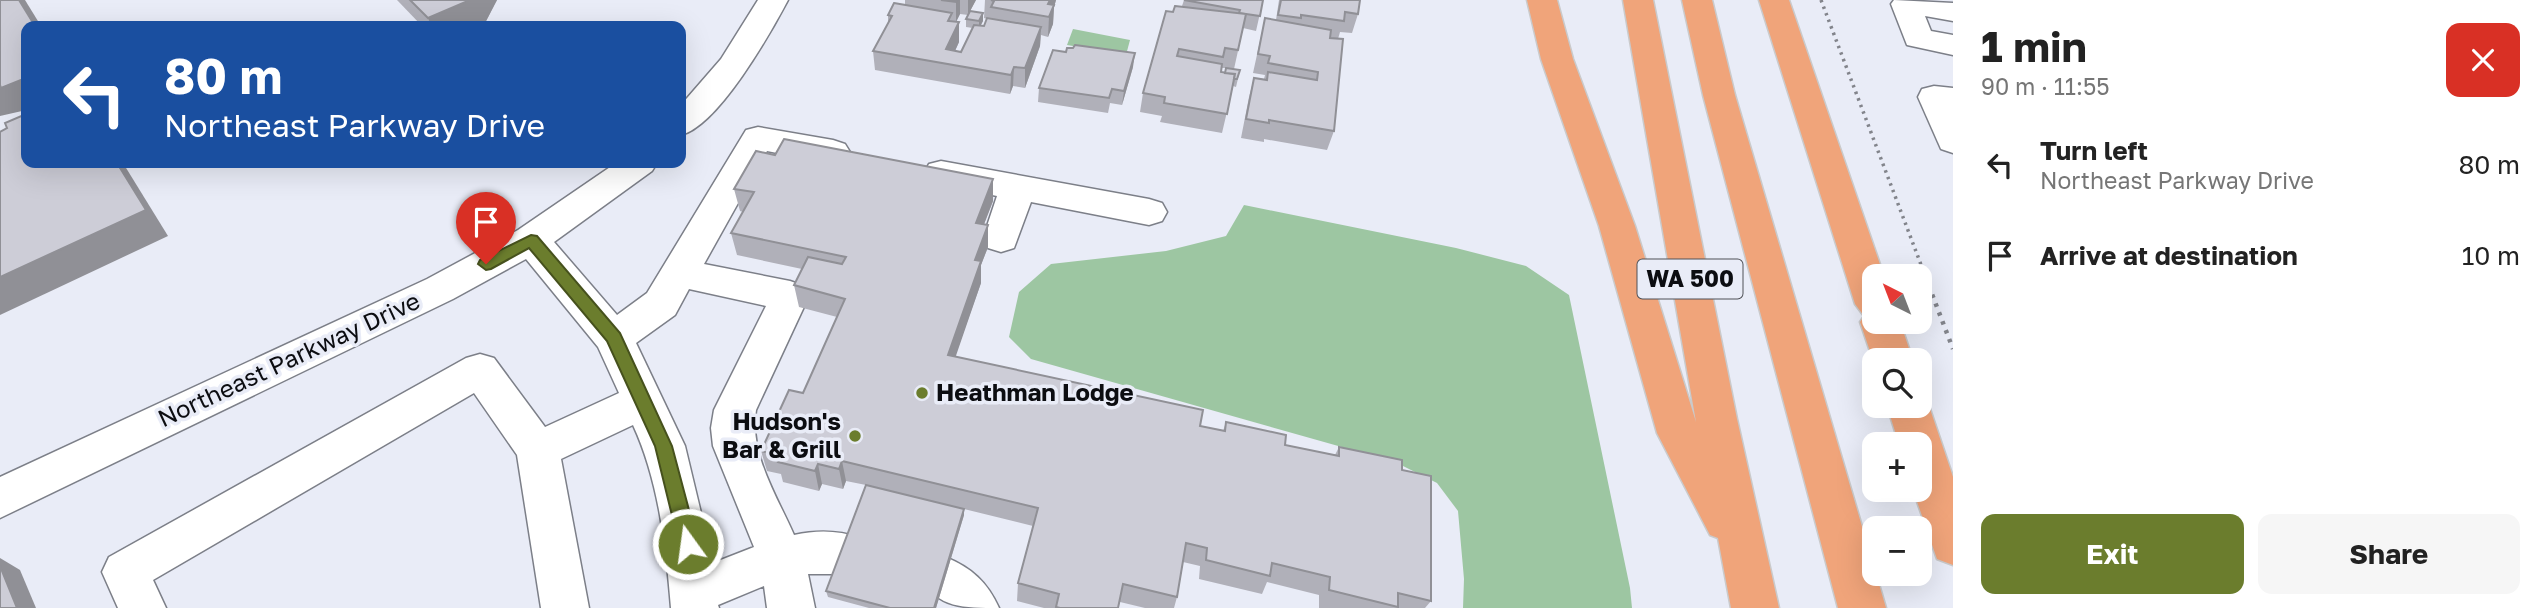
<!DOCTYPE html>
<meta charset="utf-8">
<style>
:root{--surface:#fff;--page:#f6f6f6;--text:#222;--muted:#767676;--accent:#6b7d2d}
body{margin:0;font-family:"Golos Text",sans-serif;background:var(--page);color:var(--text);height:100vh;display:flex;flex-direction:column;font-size:26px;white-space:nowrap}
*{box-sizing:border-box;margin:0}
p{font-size:23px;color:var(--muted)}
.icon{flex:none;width:38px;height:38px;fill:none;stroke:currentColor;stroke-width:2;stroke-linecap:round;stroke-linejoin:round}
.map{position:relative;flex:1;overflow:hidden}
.side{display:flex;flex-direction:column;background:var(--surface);width:595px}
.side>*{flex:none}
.banner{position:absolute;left:21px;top:21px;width:665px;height:147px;border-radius:14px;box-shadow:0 7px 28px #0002;background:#1a4fa0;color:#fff;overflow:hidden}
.needle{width:46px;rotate:318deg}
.controls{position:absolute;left:1862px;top:264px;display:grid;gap:14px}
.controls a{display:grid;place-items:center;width:70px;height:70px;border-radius:14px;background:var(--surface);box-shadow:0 7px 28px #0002;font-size:35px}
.pin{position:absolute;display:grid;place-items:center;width:60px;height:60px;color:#fff;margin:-72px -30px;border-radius:50% 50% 50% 0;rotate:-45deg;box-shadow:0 0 7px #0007}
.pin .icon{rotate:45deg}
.me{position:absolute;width:77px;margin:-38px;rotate:346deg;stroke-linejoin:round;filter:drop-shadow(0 0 5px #0008)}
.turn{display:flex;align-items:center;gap:24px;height:147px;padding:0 28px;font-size:32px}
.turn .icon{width:91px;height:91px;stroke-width:2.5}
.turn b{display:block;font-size:49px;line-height:60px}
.round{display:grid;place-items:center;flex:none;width:74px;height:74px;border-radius:14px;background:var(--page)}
.head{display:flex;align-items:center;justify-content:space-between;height:119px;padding:0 28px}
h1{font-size:42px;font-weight:700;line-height:52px}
.cta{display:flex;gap:14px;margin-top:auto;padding:14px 28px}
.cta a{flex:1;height:80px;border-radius:14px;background:var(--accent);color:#fff;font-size:28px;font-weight:700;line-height:80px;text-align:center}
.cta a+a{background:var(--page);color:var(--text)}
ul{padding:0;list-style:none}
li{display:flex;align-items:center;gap:21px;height:91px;padding:0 28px}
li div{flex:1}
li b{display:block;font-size:26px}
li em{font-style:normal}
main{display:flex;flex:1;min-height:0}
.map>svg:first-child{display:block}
</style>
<main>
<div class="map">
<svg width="1953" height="608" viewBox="0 0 1953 608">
<rect width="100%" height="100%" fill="#e9ecf7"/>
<g fill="#9dc6a2">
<path d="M1073,29L1130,40L1126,55L1067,45Z"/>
<path d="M1244,205L1456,248L1526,266L1569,295L1630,588L1632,608H1463L1464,579L1458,511L1437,483L1395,462L1031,359L1009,337L1019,292L1051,264L1166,251L1226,236Z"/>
</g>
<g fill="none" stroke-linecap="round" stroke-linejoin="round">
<g stroke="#7c7f88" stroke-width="3">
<g id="minor">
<path d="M758,0H788C770,34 718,126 681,135V105L721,59Z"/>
<path d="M1894,0L1953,3V21L1925,16L1931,31L1953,35V55L1907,45L1891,4Z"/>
<path d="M1934,86L1953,88V153L1941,149L1918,97L1922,89Z"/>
<path d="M758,127L833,140L845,144L850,152L845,160L833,164L767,151L704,264L790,281L804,286L809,296L756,410C749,454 777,496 794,535C817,530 838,530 860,538L867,553L860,568L844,574H808L815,608H767L764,586L718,605L719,608H671C666,547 659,481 633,425L561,459L589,608H541L517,455L474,393L153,580L166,608H118L102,572L109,557L466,358L480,354L494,358L545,427L619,393L598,347L526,259L453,299L0,518V477L427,279L518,230L616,163H657L652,171L554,242L617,315L647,293L746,130ZM689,289L766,306L714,410L711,428L713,446L754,547L713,563L685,446L636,343L675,315Z"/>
<path d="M941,161L1149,199L1162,203L1167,212L1162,221L1149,225L1031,202L1014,248L1001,252L988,248L983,238L997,196L929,182L924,173L929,164Z"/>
<path d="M945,557C972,568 987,582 999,608C963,608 938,608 922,579L929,564Z"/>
</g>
</g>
<g stroke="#cacacb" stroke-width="3">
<g id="highway">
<path d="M1527,0H1557L1573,59L1635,226L1696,422L1623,0H1653L1737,419L1779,608H1731L1718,538L1710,535L1657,433L1599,226L1541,59Z"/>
<path d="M1682,0H1712L1735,95L1886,608H1838L1703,95Z"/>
<path d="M1759,0H1789L1884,276H1874V322H1900L1913,360L1874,363L1873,360L1860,322L1864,316L1855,304Z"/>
<path d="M1920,393L1929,406L1953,477V565L1937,559L1913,490H1920V444H1899L1887,406H1920Z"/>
</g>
</g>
<path stroke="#82848b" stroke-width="3.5" stroke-dasharray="2.5 4.5" stroke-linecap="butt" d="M1821,0L1923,270"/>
<path stroke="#82848b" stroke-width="4.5" stroke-dasharray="3.5 6" stroke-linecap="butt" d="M1922,268L1953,349"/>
<use href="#minor" fill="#fff" fill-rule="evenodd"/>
<use href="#highway" fill="#f0a47a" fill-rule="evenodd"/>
</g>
<g fill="#b0b0b9" fill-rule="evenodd">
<path d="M397,0H497L484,25L481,26H422Z"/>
<path d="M905,0H976L970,11L983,21L980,26H984L987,19L984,18L985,0H1056L1054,7L1053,24L1048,37L1041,35L1040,46L1025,88L1013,86L1010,94L875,70L873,51L888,24V15L905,5ZM960,14L968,15L966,19V27L973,28L961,52L955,51L959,42L956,22Z"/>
<path d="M1184,0H1263L1256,31L1243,28L1234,69L1240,70L1236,87L1233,86L1222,133L1160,122L1162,116L1140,112L1143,93L1173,12L1182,6ZM1222,68H1226L1225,73L1221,72Z"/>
<path d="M1279,0H1360L1358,14L1352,33L1340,32L1338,39L1334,131L1327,150L1264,139V142L1241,138L1249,97L1254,78L1264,79L1265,75L1253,73L1265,18L1276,20Z"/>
<path d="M1133,67L1122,105L1110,103L1108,113L1038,102L1039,88Z"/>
<path d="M775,155L993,179V201L984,224L988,247L981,265V283L955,356L1200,426L1223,431L1226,422L1285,445L1335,455L1339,447L1402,470L1431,601L1425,608H1319V595L1267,582L1262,594L1199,579L1200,566L1183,562L1177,597L1174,608H1145L1120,602L1118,608H1044L1017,601L1018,583L1033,526L964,509V515L936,608H869L828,597L826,591L866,485L846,481L843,489L822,484L819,491L783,482L781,474L767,471L761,451L803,393L837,317L799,307L794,285L802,269L737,255L731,233L743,212L740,211L734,189Z"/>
</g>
<g fill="#909096">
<path d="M19,0H25L41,26H35Z"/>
<path d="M470,0H497L484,25L481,26H431L428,18Z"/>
<path d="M957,0H960V14L956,22V2Z"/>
<path d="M968,0H976L968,15Z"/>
<path d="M1050,0H1056L1054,7L1053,24L1048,37L1049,17L1048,4Z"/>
<path d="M983,13V21L979,29V21Z"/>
<path d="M959,22V42L949,64L946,49Z"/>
<path d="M1041,27L1040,46L1025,88V68Z"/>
<path d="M1135,53L1133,67L1122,105L1124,91Z"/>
<path d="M1014,67L1013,86L1010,94L1011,75Z"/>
<path d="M26,78V113L25,114L22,111L0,116V85Z"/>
<path d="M117,163H123L168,236L0,315V277Z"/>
<path d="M993,179V201L976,245V223Z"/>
<path d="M988,225V247L981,265V283L949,376L948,355L975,260Z"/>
<path d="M842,461L846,481L843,489L839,469Z"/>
<path d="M818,464L822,484L819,491L815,471Z"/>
<path d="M964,509V515L936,608H934Z"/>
<path d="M0,558L20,570L36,608H17L0,566Z"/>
</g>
<g fill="#cdcdd7" stroke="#909096" stroke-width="2">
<path d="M0,0H19L35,26H26V78L1,88L0,85Z"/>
<path d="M410,0H470L428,18Z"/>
<path d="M941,0H957L956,2Z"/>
<path d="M991,0H1050L1048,4L1054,5L1049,17L991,7L994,1Z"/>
<path d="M1184,0H1263L1260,16L1239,13L1240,10Z"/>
<path d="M1281,0H1360L1358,14L1345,12L1344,21L1301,15V18L1278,15Z"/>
<path d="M894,3L952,13L948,21L959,22L946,49L961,52L974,25L984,26L987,18L1041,27L1025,68L1014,67L1011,75L873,51L892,16L888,15Z"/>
<path d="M1175,6L1246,14L1238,50L1225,48L1223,57L1179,49L1177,56L1222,64L1221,72L1235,74L1227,114L1164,103L1165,97L1143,93L1166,11L1173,12Z"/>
<path d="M970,11L983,13L979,21L966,19Z"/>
<path d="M1265,18L1331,30L1330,38L1343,39L1334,131L1269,120V123L1246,119L1254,78L1267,80L1268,72L1317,80L1318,72L1268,63L1270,56L1258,54Z"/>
<path d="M1075,45L1135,53L1124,91L1112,89L1109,98L1039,88L1053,50L1066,52L1067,48H1073Z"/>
<path d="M1226,68L1240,70L1237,79H1234L1235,74L1225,73Z"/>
<path d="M26,114V163H117L146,210L0,277V132L7,128L5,123Z"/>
<path d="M784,139L993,179L976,223L988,225L975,260L981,261L948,355L1203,410L1200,426L1225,431L1226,422L1286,435L1285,445L1339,456V447L1402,460V470L1431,476V601L1398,593V607L1329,590L1330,577L1272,563L1270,576L1206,560L1207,548L1186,543L1177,597L1123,584L1118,608H1060L1056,607L1059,594L1018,583L1038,508L842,461L839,469L818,464L815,471L778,462L781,456L761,451L789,390L803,393L845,299L794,285L808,257L842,264L846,257L731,233L754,192L734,189L756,151L775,155Z"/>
<path d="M866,485L964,509L934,608H890L826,591Z"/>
<path d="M0,566L17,608H0Z"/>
</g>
<path fill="#6b7d2d" stroke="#46511d" stroke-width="2" d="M531,235L537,236L620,333L672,446L698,544L695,550L688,552L682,550L679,544L655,446L607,341L529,248L491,269L486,270L478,264L480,260Z"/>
<g fill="#6b7d2d" stroke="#e9ecf7" stroke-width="2.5">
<circle cx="922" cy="393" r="7"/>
<circle cx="855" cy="436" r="7"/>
</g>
<g text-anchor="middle" stroke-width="7" stroke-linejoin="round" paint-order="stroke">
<rect fill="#e9ecf7" stroke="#4e5056" stroke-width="2" x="1637.5" y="259.5" width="105" height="39" rx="5"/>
<g font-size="23" font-weight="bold" fill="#0c0d11">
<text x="1690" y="287">WA 500</text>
</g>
<g font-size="24" fill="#0c0d11" stroke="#e9ecf7">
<text transform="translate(289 360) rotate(-25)" y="8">Northeast Parkway Drive</text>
</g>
<g font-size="24" font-weight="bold" fill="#0c0d11" stroke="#e9ecf7" text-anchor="start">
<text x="936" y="401">Heathman Lodge</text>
<text x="841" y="430" text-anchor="end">Hudson's<tspan x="841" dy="28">Bar &amp; Grill</tspan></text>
</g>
</g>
</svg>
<div class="controls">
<a><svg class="needle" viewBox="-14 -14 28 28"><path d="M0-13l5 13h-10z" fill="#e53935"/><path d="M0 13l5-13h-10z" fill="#767676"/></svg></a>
<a><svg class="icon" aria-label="search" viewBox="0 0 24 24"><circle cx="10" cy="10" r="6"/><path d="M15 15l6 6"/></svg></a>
<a>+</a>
<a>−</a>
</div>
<div class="pin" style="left:486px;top:264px;background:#d93025"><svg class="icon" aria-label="arrive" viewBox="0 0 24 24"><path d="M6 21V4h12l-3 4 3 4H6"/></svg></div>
<svg class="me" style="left:688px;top:544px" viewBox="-20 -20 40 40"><circle r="17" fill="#6b7d2d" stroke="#fff" stroke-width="3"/><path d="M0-11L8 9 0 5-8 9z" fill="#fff"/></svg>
<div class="banner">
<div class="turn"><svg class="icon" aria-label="left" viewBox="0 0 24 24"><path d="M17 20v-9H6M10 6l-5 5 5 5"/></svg><div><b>80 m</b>Northeast Parkway Drive</div></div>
</div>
</div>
<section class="side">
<div class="head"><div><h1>1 min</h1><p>90 m · 11:55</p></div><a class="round" style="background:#d93025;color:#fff"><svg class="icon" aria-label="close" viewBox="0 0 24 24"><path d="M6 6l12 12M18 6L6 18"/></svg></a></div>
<ul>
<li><svg class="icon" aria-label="left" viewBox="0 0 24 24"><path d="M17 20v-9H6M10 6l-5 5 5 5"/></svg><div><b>Turn left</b><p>Northeast Parkway Drive</p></div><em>80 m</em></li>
<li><svg class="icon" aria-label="arrive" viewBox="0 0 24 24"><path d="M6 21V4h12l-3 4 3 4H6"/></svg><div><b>Arrive at destination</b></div><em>10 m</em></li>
</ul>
<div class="cta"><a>Exit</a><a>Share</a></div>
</section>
</main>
